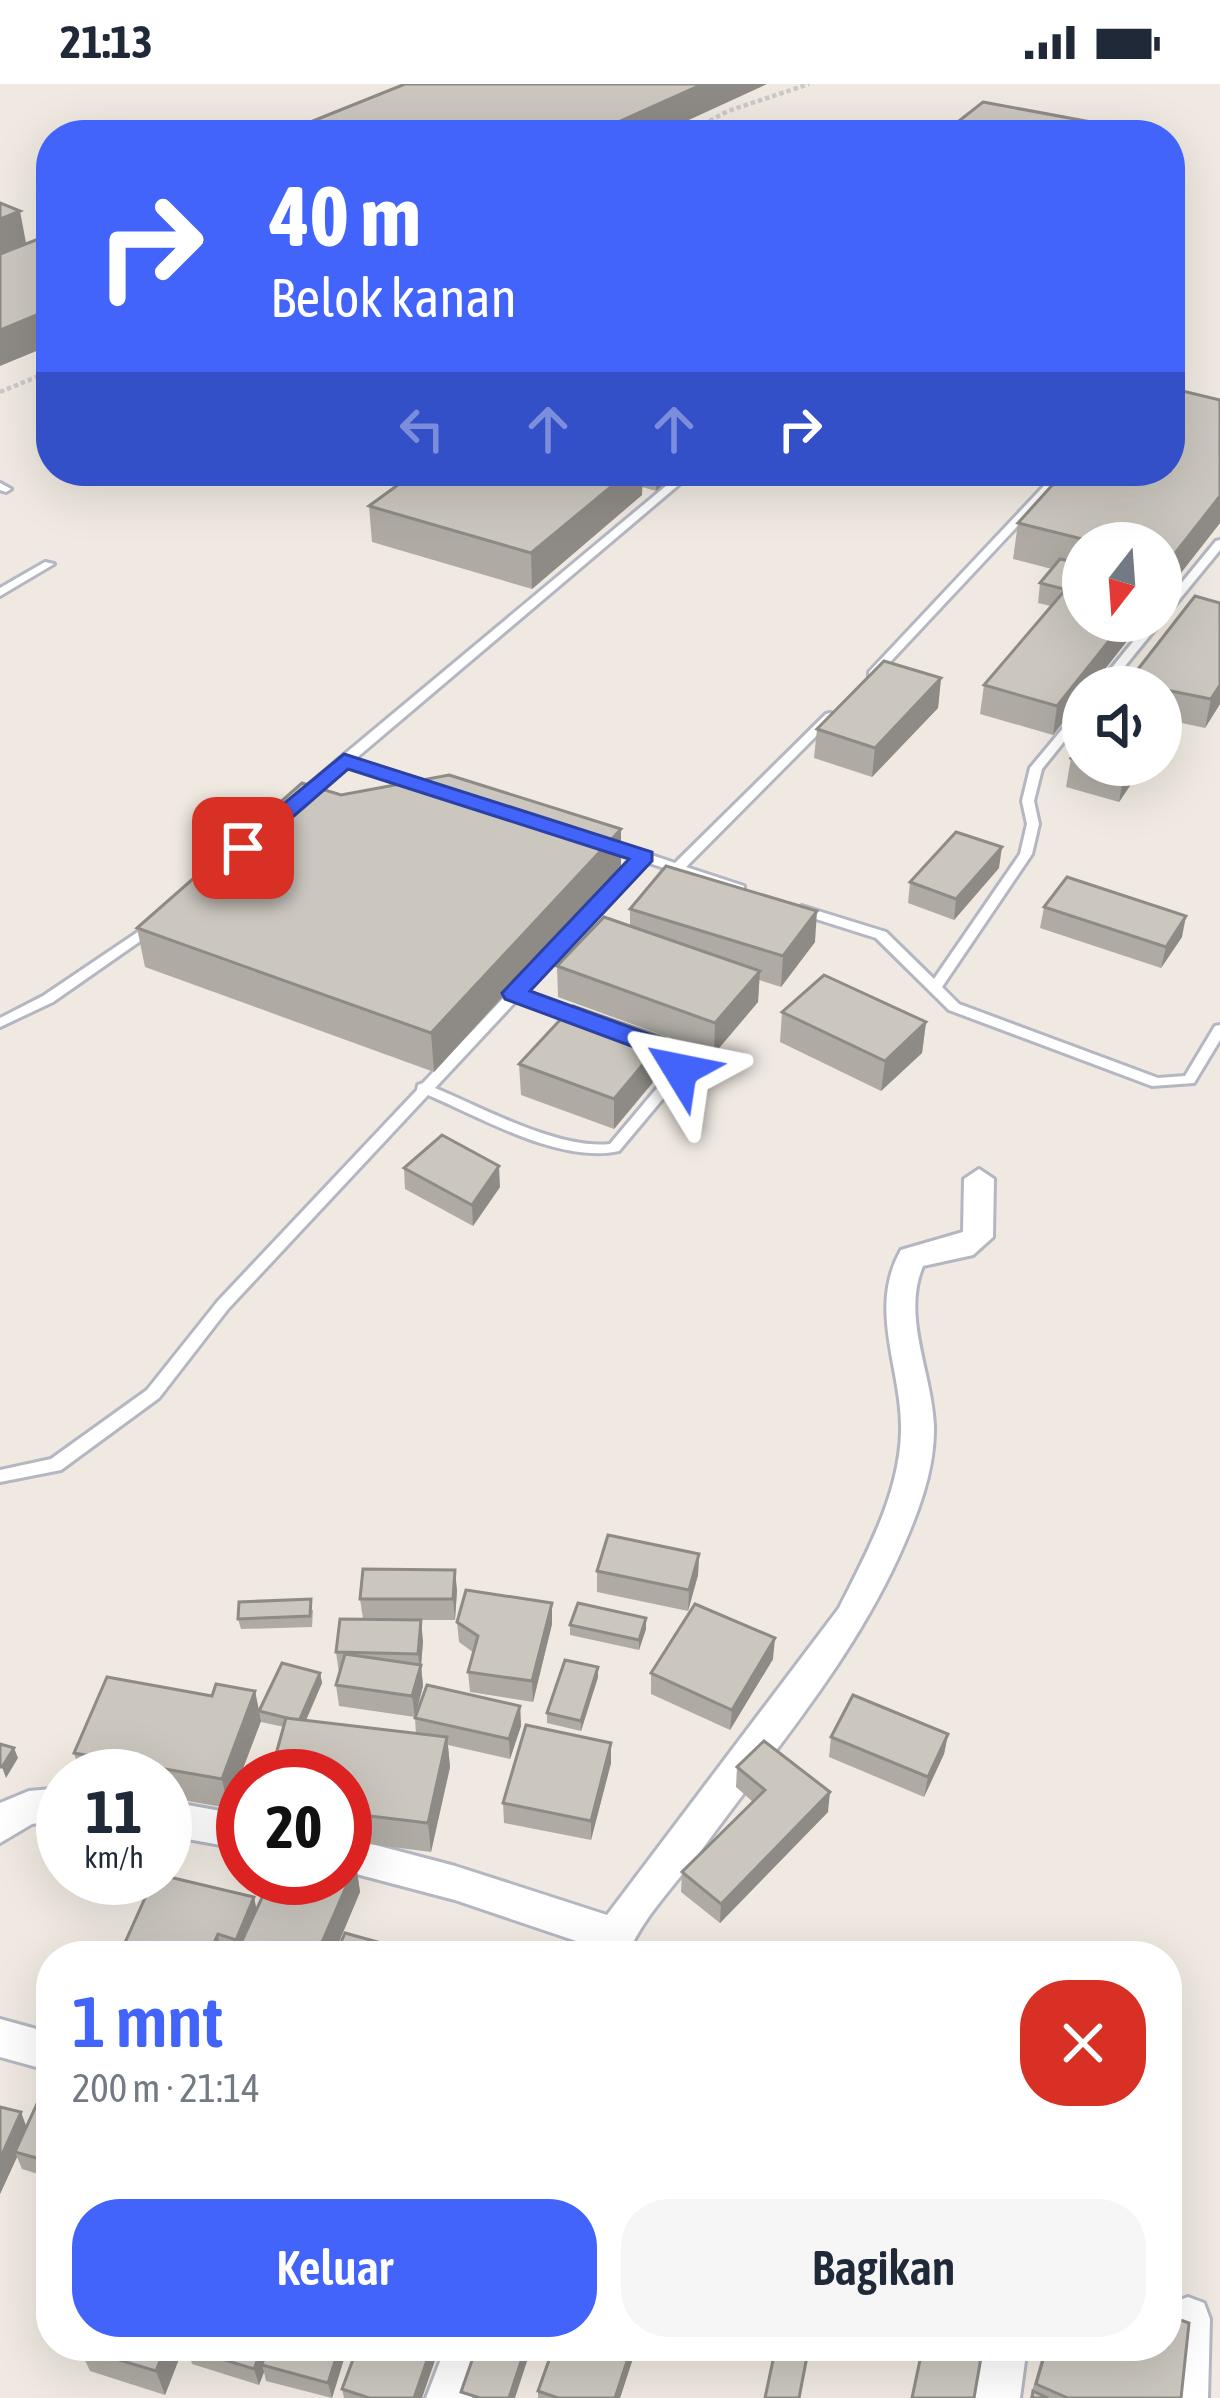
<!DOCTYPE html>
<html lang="id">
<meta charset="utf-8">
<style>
:root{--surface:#fff;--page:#f6f6f7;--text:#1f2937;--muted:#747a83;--accent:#4264fb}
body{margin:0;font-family:"Asap Condensed",sans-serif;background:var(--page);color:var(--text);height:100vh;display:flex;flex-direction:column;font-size:45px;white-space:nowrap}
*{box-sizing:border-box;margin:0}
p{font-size:39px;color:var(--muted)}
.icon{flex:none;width:66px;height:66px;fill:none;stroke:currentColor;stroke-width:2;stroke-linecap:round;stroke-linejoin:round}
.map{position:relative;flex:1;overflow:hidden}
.sheet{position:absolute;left:36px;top:1857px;width:1146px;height:420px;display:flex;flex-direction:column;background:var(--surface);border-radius:48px;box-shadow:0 12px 48px #0002}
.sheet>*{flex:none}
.top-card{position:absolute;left:36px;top:36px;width:1149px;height:366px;border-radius:48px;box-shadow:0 12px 48px #0002;background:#4264fb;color:#fff;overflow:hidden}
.needle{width:78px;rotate:197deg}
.buttons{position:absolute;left:1062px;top:438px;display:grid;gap:24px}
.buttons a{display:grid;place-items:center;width:120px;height:120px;border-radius:50%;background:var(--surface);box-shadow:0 12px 48px #0002;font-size:60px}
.speed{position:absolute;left:36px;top:1665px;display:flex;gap:24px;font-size:60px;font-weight:700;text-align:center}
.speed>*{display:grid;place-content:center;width:156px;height:156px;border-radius:50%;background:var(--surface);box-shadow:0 12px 48px #0002;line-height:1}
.speed small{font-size:30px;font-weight:400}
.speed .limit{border:18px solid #d22;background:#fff;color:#111}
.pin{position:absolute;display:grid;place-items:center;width:102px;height:102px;color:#fff;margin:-51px;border-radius:24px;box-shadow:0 6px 18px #0006}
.me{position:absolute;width:132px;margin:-66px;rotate:305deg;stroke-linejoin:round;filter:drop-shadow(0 0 9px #0008)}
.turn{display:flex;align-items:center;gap:42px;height:252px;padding:0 36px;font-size:54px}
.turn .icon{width:156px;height:156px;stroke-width:2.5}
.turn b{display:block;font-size:84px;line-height:102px}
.lanes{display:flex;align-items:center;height:114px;padding:0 36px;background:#0003;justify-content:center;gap:60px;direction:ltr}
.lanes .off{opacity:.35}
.round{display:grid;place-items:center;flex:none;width:126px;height:126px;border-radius:48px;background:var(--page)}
.overview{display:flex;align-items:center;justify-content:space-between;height:204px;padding:0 36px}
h1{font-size:72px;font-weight:600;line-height:90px;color:var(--accent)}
.action{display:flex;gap:24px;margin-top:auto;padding:24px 36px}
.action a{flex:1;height:138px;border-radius:48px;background:var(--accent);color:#fff;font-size:48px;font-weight:600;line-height:138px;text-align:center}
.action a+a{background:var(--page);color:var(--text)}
.status{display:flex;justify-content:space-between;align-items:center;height:84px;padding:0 60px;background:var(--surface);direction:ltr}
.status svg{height:33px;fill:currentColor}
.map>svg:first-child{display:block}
</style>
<div class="status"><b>21:13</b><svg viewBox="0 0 49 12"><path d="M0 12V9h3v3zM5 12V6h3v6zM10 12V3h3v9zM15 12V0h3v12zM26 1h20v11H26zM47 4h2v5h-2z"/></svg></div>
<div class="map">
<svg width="1220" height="2314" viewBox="0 0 1220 2314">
<rect width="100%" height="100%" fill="#efe9e1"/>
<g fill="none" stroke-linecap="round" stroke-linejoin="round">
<g stroke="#b4b7c1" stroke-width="6">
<g id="service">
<path d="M684,387H695L354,676L436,701V707H428L347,682L303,719H295V713L340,674Z"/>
<path d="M1058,387H1069L877,592H869V588Z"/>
<path d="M0,399L11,405L6,408L0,406Z"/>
<path d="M1220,456V466L1165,533L1161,534V524L1216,457Z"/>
<path d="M45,478L54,480L0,512V504Z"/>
<path d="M1161,536V537L1160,539L1108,603H1096L1150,537Z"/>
<path d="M1083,624V634L1042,685L1034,717L1039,740L1032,770L942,903L959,920L1158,994L1185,992L1215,942L1220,941V956L1194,999L1152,1002L949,926L876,854L797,829L796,826L802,822L886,848L934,895L1020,770L1027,740L1022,717L1030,684L1079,625Z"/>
<path d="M830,629L834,630V634L686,783L744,802V808H736L646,778L525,908L589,932L591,935L589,938H579L518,915L435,1004C483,1024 559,1066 610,1060L673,985V977L639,958L646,954L651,955L685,972L687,986L619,1067C560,1080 482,1034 428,1011L228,1225L159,1314L61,1386L0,1398V1386L51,1375L147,1306L218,1217L417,1006L418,1001L423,999L636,774L599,762V756H607L675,779L826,630Z"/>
<path d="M154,837L160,841L159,844L53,918L0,943V934L43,912Z"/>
</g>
</g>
<g stroke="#b4b7c1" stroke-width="6">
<g id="minor">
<path d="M979,1085L994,1095L993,1153L973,1171L923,1182C901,1233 933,1291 934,1343C935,1388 916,1434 898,1474C849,1581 769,1673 700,1768C676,1800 641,1835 627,1872H587L591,1862L455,1816L345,1787V1753L455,1782L607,1831L839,1524C866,1470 899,1411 901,1349C903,1286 867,1226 901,1166L963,1148L964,1095Z"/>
<path d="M63,1704V1736L32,1740L0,1759V1719L29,1707Z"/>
<path d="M165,1717L243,1731V1765L165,1751Z"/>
<path d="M0,1935L51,1949V1987L0,1973Z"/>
<path d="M1188,2213L1204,2219L1210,2235L1208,2314H1162L1167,2232L1172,2219Z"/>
<path d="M446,2262H490L472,2314H426Z"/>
<path d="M983,2262H1027L1020,2314H974Z"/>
</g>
</g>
<g stroke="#c9c9c9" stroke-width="4.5" stroke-dasharray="4.5 3" stroke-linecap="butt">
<path d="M683,51L728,27L809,0"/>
<path d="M0,308L51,287"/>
</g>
<use href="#service" fill="#fff" fill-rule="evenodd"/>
<use href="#minor" fill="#fff" fill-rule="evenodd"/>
</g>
<g fill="#afaba4">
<path d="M1220,316V439L1162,513L1161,459H1083V537H1138L1132,543L1131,552L1083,603V613L1053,651L980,630L984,601L1051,522L1038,519L1040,499L1052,485L1013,475L1018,439Z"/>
<path d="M417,387H679L656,407L642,403V411L532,505L372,458L369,422Z"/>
<path d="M1220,519V620L1205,644L1168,636L1165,650L1161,656V603H1127L1128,598Z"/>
<path d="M941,594L938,624L872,693L814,674L817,645Z"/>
<path d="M1083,657V681H1144L1119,718L1066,703L1071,674Z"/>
<path d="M341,711L621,783L434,988L145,883L137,844Z"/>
<path d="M999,784L954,836L908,819L910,798Z"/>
<path d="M1044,823L1182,853L1161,884L1040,844Z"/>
<path d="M630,825L815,858L781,903L759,896L758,918L714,970L558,913L557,882L630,842Z"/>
<path d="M782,928L926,938L922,969L881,1007L780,958Z"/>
<path d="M665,954L664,985L614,1045L521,1011L519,980Z"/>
<path d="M404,1084L500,1103L473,1142L405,1105Z"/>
<path d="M699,1470L698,1491L688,1527L597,1508V1487Z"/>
<path d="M457,1506L455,1536H393L423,1557L421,1581L423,1602L415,1633L339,1622L336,1601L339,1589L336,1568L363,1535L360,1515Z"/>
<path d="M552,1519V1540L533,1618L470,1608L468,1588L474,1569L459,1558L457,1538Z"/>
<path d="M313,1526L312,1543L241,1545L238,1535Z"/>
<path d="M646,1534V1545L639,1566L570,1551V1541Z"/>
<path d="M773,1575L730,1646L651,1610V1589Z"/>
<path d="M598,1583V1593L581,1647L547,1639V1629Z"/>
<path d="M320,1589L322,1599L306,1637L416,1650L415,1634L520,1622L521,1642L510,1675L448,1661L450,1683L431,1768L345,1757V1692L284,1643L261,1638L259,1627Z"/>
<path d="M255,1607L261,1637L228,1724L165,1713V1692H81L74,1669L212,1612Z"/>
<path d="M948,1650L944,1670L924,1713L829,1673L831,1653Z"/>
<path d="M611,1659V1679L591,1756L504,1739L503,1719Z"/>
<path d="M737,1683L828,1728L720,1839L681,1808L682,1788L753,1718L736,1703Z"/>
<path d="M356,1780L360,1808L333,1872H230L222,1870L119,1872L254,1813L256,1825Z"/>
<path d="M51,1989V2094L22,2085L17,2073L0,2110V2023L27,2042Z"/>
<path d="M184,2262L165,2311L90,2287L79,2264Z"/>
<path d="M187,2262H348L332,2314L266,2297L264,2288L259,2301L192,2280Z"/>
<path d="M554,2262H637L620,2314H538V2307Z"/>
<path d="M1045,2262H1167L1181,2314H1030Z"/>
<path d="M342,2305L422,2314H344Z"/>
</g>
<g fill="#8e8b86">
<path d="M703,0H767L656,51H589Z"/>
<path d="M20,127L26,159L0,169V135Z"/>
<path d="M51,225V261L0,282V246Z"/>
<path d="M630,387H643L642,411L532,505L531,469Z"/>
<path d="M656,387H679L656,407Z"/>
<path d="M1220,412V439L1162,513L1169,477Z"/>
<path d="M1125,537H1133L1131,552L1091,603H1083V613L1053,651L1057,622Z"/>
<path d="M941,594L938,624L872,693L875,664Z"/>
<path d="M1220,601V620L1205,644L1211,615Z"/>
<path d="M1171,621L1165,650L1161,656V635Z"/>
<path d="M1129,681H1144L1119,718L1124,689Z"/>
<path d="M621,745V783L434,988L431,949Z"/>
<path d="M1002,763L999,784L954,836L956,815Z"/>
<path d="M817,827L815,858L781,903L783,872Z"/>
<path d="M1186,832L1182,853L1161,884L1166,863Z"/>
<path d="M760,887L758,918L714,970L715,939Z"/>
<path d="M926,938L922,969L881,1007L885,977Z"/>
<path d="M665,954L664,985L614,1045V1015Z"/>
<path d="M499,1082L500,1103L473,1142L472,1121Z"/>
<path d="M699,1470L698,1491L688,1527L689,1506Z"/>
<path d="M455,1486L457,1506L455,1536L453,1515Z"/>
<path d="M552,1519V1540L533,1618L532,1597Z"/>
<path d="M646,1534V1545L639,1566V1556Z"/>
<path d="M421,1536L423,1557L421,1582L423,1602L415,1633L412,1612L420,1586L418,1570Z"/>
<path d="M775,1554L773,1575L730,1646L732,1626Z"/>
<path d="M598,1583V1593L581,1647V1637Z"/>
<path d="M320,1589L322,1599L301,1647L299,1637Z"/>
<path d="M255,1607L261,1637L228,1724L222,1695Z"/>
<path d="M520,1622L521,1642L510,1675L509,1655Z"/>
<path d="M948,1650L944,1670L924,1713L928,1693Z"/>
<path d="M447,1653L450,1683L431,1768L428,1739Z"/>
<path d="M611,1659V1679L591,1756V1737Z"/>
<path d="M14,1664L18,1674L6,1694L2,1683Z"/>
<path d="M830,1708L828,1728L720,1839L721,1820Z"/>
<path d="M356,1780L360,1808L333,1872H316Z"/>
<path d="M254,1813L258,1833L240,1872L236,1856Z"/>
<path d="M218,1850L221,1872H208Z"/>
<path d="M21,2028L28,2047L15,2068L17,2073L0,2110V2075Z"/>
<path d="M166,2262H184L165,2311L156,2287Z"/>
<path d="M263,2262H274L262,2281L264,2288L259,2301L254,2285Z"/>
<path d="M340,2262H348L332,2314L328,2299Z"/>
<path d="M432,2262H440L422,2314H414Z"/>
<path d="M526,2262H532L515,2314H509Z"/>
<path d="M632,2262H637L620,2314H615Z"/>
</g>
<g fill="#cbc7bf" stroke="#8e8b86" stroke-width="3">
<path d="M405,0H703L589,51H565L556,48L550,51H278Z"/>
<path d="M983,18L1107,41L1095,51H941Z"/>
<path d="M0,119L20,127L0,135Z"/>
<path d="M51,150V225L0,246V170Z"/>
<path d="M1170,304L1220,316V412L1169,477L1161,475V459H1098L1018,439L1065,387H1170Z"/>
<path d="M417,387H630L531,469L369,422Z"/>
<path d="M1060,475L1083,480V510L1040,499Z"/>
<path d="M1066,505L1083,510V537H1125L1057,622L984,601Z"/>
<path d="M1195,512L1220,519V601L1211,615L1161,605V603L1128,598Z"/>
<path d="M884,577L941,594L875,664L817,645Z"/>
<path d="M1161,619L1171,621L1161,635Z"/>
<path d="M1083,657V677L1071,674Z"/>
<path d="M1097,681H1129L1124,689Z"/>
<path d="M449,691L621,745L431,949L137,844L302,699L341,711Z"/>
<path d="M956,748L1002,763L956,815L910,798Z"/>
<path d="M666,782L817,827L783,872L630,825Z"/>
<path d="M1067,793L1186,832L1166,863L1044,823Z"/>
<path d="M604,833L760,887L715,939L557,882Z"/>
<path d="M824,891L926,938L885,977L782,928Z"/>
<path d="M573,922L665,954L614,1015L519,980Z"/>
<path d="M442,1051L499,1082L472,1121L404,1084Z"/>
<path d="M608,1451L699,1470L689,1506L597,1487Z"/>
<path d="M363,1485L455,1486L453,1515H360Z"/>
<path d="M466,1506L552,1519L532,1597L468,1588L478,1552L457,1538Z"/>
<path d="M311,1515L310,1532L238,1535L239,1518Z"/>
<path d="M578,1519L646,1534L639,1556L570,1541Z"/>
<path d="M695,1520L775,1554L732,1626L651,1589Z"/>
<path d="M340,1535L421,1536L418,1570L336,1568Z"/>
<path d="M345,1570L421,1581L412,1612L336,1601Z"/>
<path d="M565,1576L598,1583L581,1637L547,1629Z"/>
<path d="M282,1579L320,1589L299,1637L259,1627Z"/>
<path d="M107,1593L212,1612L216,1600L255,1607L222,1695L74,1669Z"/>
<path d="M427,1601L520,1622L509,1655L415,1634Z"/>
<path d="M853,1611L948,1650L928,1693L831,1653Z"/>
<path d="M286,1634L447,1653L428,1739L345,1729V1692H270Z"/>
<path d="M526,1641L611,1659L591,1737L503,1719Z"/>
<path d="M764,1657L830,1708L721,1820L682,1788L765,1706L737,1683Z"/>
<path d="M0,1660L14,1664L2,1683H0Z"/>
<path d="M345,1777L356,1780L316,1872H235L271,1794H345Z"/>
<path d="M165,1792L254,1813L236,1856L218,1850L208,1872H119L154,1794H165Z"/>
<path d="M345,1849L392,1862L388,1872H335Z"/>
<path d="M51,1989V2078L15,2068Z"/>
<path d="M0,2023L21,2028L0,2075Z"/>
<path d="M1167,2231L1189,2239L1181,2314H1068L1036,2300L1047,2262H1167Z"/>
<path d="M80,2262H166L156,2287L79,2264Z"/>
<path d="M187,2262H263L254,2285L186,2264Z"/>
<path d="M267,2262H340L328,2299L262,2281Z"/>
<path d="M358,2262H432L414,2314H369L342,2305Z"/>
<path d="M477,2262H526L509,2314H480L461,2308Z"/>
<path d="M554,2262H632L615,2314H558L538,2307Z"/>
<path d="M776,2262H791L808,2267L799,2314H765Z"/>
<path d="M923,2262H983L974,2314H912Z"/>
<path d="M1033,2307L1048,2314H1032Z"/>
</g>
<path fill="#4264fb" stroke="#2b41a3" stroke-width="3" d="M344,670L652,768V777L530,907L679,961L693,974L689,991H671L661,973L505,915L502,909L629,775L348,685L251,769H235V760Z"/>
</svg>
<div class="buttons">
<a><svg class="needle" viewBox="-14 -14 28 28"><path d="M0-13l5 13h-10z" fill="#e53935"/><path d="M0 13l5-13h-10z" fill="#747a83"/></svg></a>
<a><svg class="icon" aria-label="sound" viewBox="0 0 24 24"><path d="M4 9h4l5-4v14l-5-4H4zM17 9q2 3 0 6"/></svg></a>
</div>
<div class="speed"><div>11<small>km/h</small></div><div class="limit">20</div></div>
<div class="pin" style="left:243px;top:764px;background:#d93025"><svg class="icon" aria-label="arrive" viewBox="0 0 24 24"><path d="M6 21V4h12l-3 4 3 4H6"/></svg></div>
<svg class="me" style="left:680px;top:986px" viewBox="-20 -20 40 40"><path d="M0-17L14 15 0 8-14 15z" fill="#4264fb" stroke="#fff" stroke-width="4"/></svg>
<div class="top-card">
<div class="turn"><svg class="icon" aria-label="right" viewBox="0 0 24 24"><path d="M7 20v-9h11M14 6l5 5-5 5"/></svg><div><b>40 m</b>Belok kanan</div></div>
<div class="lanes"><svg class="icon off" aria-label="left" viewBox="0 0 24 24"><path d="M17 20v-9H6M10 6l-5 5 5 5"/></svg><svg class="icon off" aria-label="ahead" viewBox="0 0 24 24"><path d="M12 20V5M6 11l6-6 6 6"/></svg><svg class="icon off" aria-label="ahead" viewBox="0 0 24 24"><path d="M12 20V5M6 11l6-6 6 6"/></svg><svg class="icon" aria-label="right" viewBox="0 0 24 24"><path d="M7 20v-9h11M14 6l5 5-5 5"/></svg></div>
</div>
<section class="sheet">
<div class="overview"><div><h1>1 mnt</h1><p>200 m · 21:14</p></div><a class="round" style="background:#d93025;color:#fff"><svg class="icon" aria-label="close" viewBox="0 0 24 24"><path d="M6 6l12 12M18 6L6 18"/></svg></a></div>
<div class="action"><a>Keluar</a><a>Bagikan</a></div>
</section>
</div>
